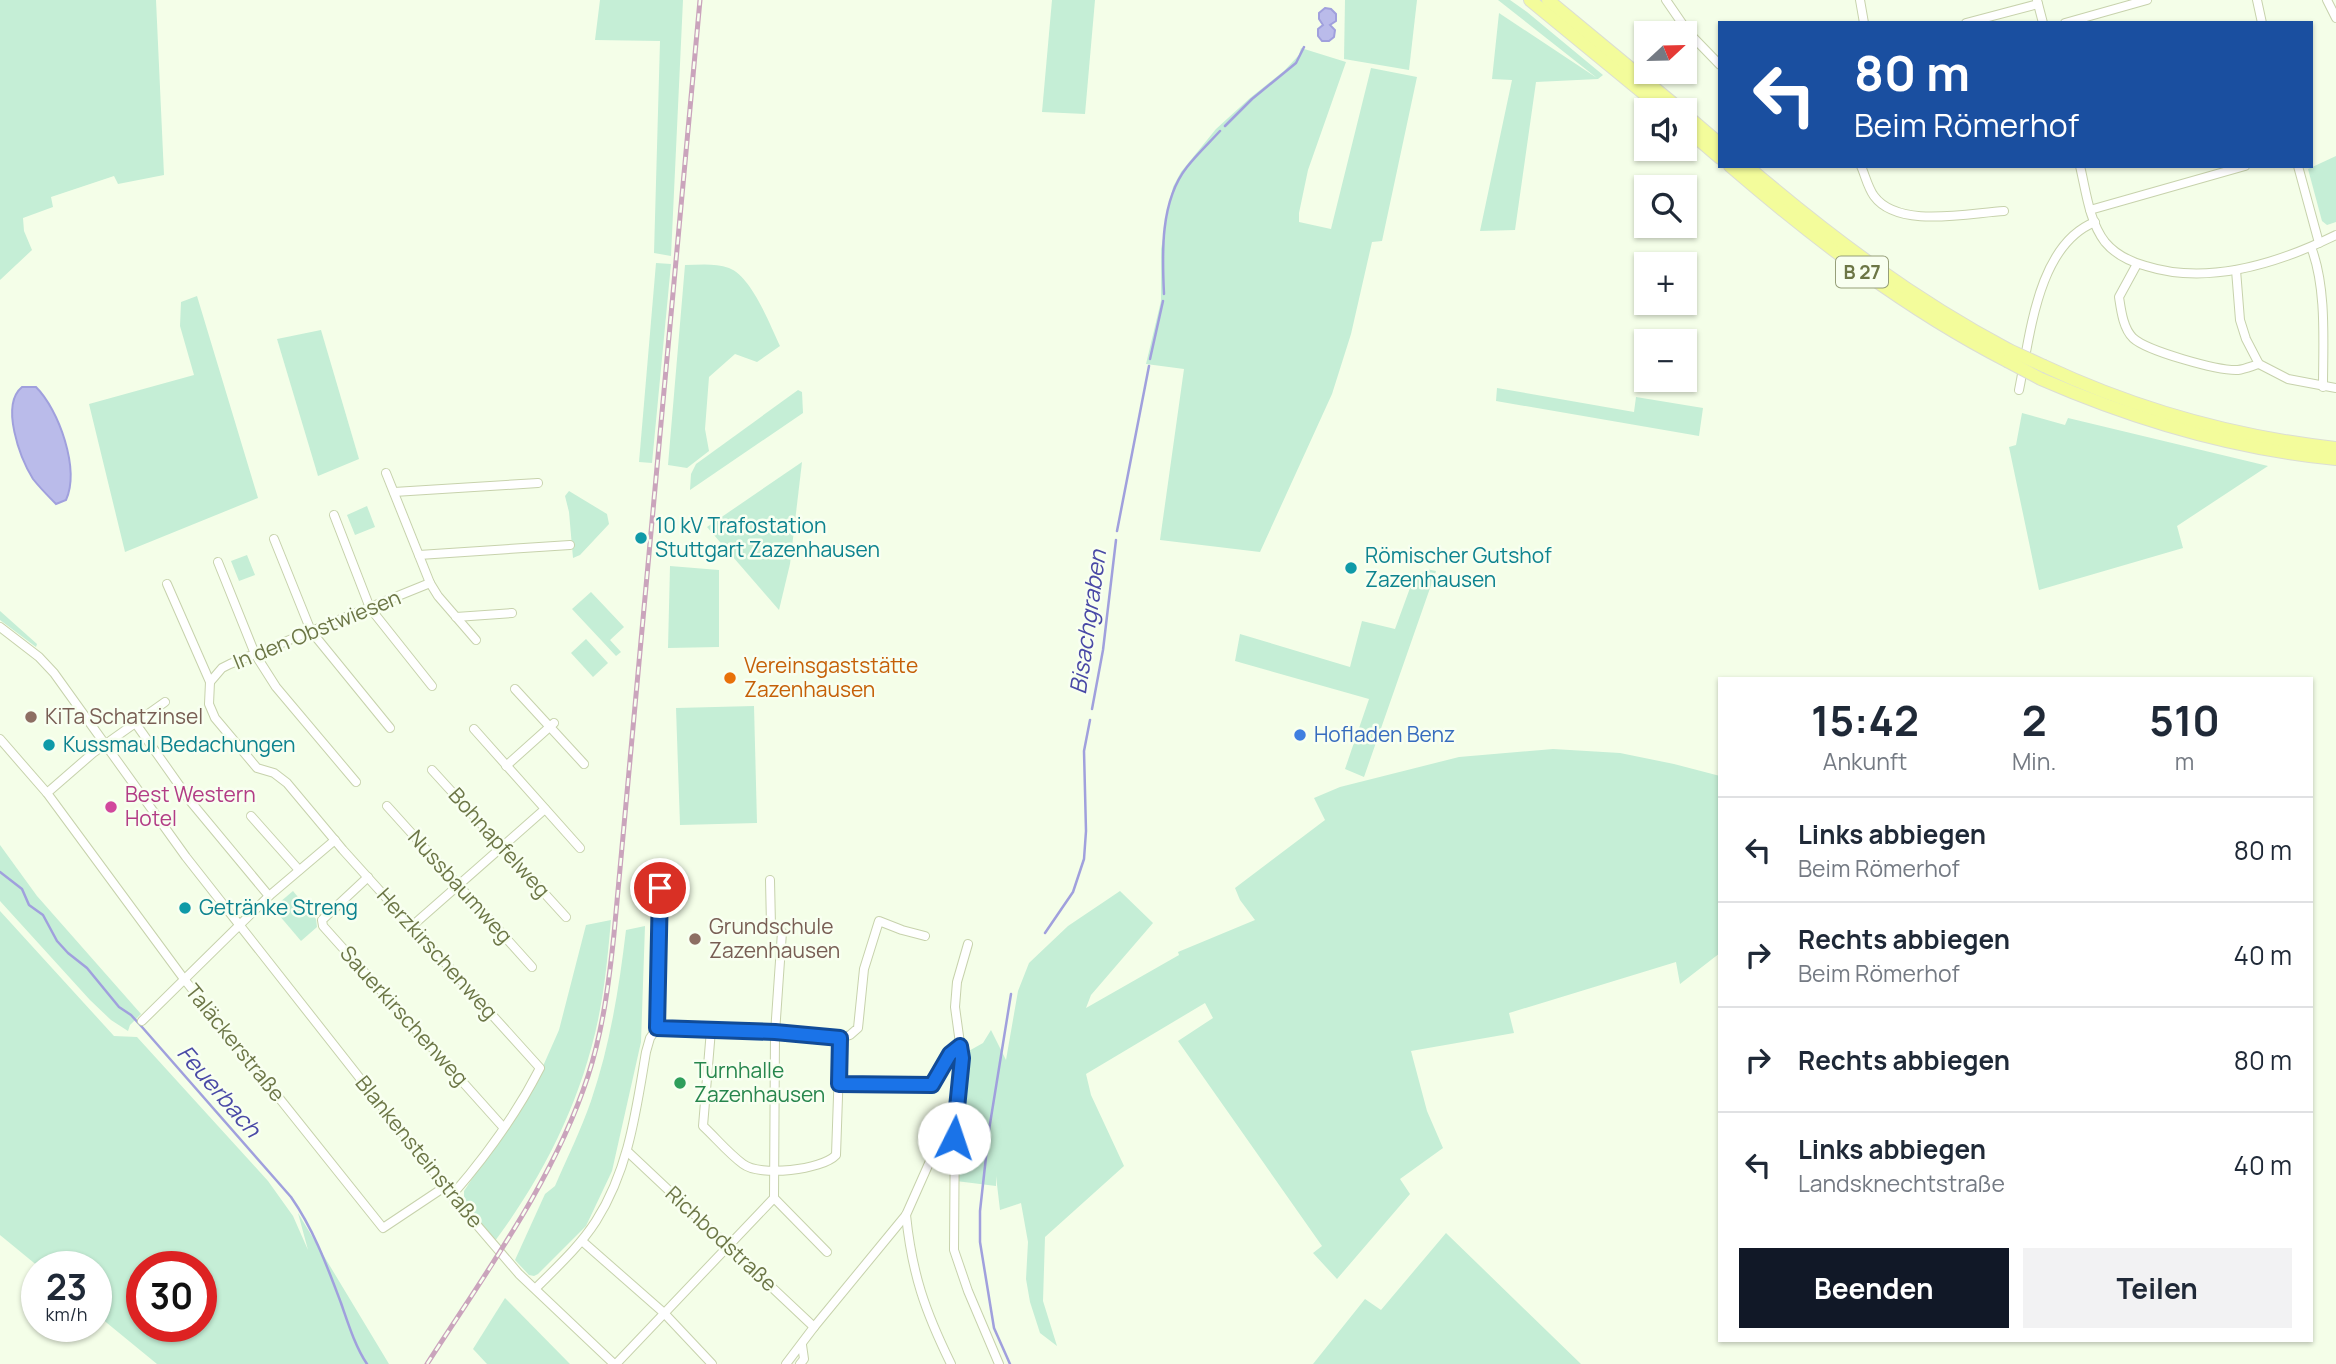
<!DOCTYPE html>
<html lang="de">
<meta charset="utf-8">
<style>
:root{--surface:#fff;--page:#f2f2f3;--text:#1f2937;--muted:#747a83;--line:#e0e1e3;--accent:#111827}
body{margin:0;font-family:Manrope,sans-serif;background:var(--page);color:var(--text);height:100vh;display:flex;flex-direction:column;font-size:26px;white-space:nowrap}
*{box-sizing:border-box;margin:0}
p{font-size:23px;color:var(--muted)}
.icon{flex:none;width:38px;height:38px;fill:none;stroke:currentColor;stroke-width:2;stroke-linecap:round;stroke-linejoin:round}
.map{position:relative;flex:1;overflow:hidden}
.drawer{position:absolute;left:1718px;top:677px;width:595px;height:665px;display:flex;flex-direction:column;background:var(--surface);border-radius:0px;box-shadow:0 2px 5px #0004}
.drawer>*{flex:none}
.top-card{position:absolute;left:1718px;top:21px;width:595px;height:147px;border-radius:0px;box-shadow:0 2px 5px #0004;background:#1a4fa0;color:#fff;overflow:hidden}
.needle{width:46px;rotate:68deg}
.controls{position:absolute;left:1634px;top:21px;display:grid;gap:14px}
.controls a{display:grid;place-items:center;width:63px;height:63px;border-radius:0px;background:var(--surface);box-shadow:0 2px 5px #0004;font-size:35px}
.speed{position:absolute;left:21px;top:1251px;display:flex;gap:14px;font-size:35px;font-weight:700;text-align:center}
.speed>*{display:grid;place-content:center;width:91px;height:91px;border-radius:50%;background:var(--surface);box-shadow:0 2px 5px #0004;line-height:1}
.speed small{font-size:18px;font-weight:400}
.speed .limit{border:10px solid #d22;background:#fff;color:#111}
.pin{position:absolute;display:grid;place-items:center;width:60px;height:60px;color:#fff;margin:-30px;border:4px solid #fff;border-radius:50%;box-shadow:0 2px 7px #0007}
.me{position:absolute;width:77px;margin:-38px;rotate:4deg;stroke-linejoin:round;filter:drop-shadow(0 0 5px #0008)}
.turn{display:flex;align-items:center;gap:24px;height:147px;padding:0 21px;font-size:32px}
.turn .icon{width:91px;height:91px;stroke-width:2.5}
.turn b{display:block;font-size:49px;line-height:60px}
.eta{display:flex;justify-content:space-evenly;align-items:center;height:119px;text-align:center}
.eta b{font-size:42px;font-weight:700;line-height:49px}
.button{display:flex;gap:14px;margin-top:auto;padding:14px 21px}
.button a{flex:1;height:80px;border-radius:0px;background:var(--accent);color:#fff;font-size:28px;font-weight:700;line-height:80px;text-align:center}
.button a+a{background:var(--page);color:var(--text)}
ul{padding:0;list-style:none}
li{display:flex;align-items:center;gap:21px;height:105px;padding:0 21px;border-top:2px solid var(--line)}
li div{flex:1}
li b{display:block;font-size:26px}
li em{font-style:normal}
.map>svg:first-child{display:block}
</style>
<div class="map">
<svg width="2336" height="1364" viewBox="0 0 2336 1364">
<rect width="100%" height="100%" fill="#f4fee8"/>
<g fill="#c5eed6" fill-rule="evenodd">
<path d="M0,0H156L164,175L118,184L114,176L51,197L53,207L23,218L24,231L32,250L0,280Z"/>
<path d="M600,0H683L671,256L654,253L660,41L595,40Z"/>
<path d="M1052,0H1095L1085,114L1042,112Z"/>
<path d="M1345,0H1417L1409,70L1344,59Z"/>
<path d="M1498,0H1510L1527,12L1603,75L1598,79L1536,82L1515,230L1480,231L1512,80L1492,79L1499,13L1597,78Z"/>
<path d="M1301,48L1346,62L1308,170L1299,213V222L1331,229L1371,68L1417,77L1382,241L1372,242L1351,334L1332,394L1260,552L1160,540L1184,369L1146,364L1161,301V249L1173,187L1181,172L1216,129L1250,98L1284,71L1299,55Z"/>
<path d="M2336,156V222L2327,225L2322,221L2308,169Z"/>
<path d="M656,263L671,264L652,463L639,462Z"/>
<path d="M685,265C699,265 715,263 729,268C752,277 770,325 780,346L757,362L735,354L709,377L705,429L709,451L687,468L668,465Z"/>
<path d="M197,296L258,498L125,552L89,404L194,375L180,326L181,302Z"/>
<path d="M321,330L359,459L318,476L277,339Z"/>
<path d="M1497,388L1634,412L1636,397L1703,408L1699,436L1496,401Z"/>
<path d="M798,390L802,392L803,413L690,490L691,474L696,464Z"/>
<path d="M2022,413L2065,425L2068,418L2268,466L2177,526L2183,548L2039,590L2009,447L2016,445Z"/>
<path d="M802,462L790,564L779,610L707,527Z"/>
<path d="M569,491L607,514L609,524L580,555L573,558L569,512L565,496Z"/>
<path d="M367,506L375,527L355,535L347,515Z"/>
<path d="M247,555L255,575L239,581L231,561Z"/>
<path d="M670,566L719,570V647L668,648Z"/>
<path d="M1426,569L1436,571L1364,777L1345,769L1369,699L1235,661L1240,634L1350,667L1362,621L1395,629L1410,588Z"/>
<path d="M591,592L624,627L610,640L621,652L616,656L572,609Z"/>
<path d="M0,611L37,644L36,647L0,620Z"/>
<path d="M586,639L608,663L593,677L571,653Z"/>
<path d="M754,706L757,823L680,825L676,708Z"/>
<path d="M1553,749L1620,753L1674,764L1720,776V953L1680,984L1676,962L1509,1013L1514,1033L1411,1051L1427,1111L1443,1148L1400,1179L1410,1194L1337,1279L1313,1253L1322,1246L1178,1041L1213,1018L1205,1003L1086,1074L1091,1095L1124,1166L1045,1237L1043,1301L1057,1346L1040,1333L1030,1302L1026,1279L1028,1242L1021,1203L1000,1210L996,1176V1186L956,1181L958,1133L967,1052L983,1043L991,1030L1006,1060L1018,991L1029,963L1068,926L1120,891L1153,923L1091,995L1086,1008L1179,955L1178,952L1255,920L1240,900L1235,888L1325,820L1314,798L1340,787L1459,757Z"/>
<path d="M0,845L37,896L141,1014L130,1025L128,1031L111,1020L90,1000L0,901Z"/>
<path d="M293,891L316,919L317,927L301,941L273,908Z"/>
<path d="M0,911L114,1036L137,1037L268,1181L293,1216L308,1250L298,1213L389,1364H157L96,1314V1267H39L0,1235ZM142,1267H201V1326H142Z"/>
<path d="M611,920C608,953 605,987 598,1020C581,1101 544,1175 495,1241L464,1205V1191L536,1082L559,1030L586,925Z"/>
<path d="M645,926L641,1042L612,1171L586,1226L538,1274L534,1276L529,1275L515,1260L545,1194L555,1186C567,1158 581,1130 591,1101C610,1045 619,989 626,930Z"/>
<path d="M1446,1233L1581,1364H1313L1365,1299L1381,1310Z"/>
<path d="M505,1298L570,1364H487L473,1349Z"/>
</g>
<g fill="#babbea" stroke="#a0a0dd" stroke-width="2">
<path d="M1325,8L1331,9L1336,14V21L1330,25L1335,30L1334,37L1329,41H1322L1318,36V29L1323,25L1319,19V13Z"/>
<path d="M22,387H36C59,410 80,469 66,500L56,504C48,496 40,488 33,479C20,458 0,405 22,387Z"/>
</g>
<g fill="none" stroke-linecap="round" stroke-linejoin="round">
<g stroke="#a0a0dd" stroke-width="2.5">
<path d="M1225,126L1252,99L1296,63L1304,47"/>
<path d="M1164,294C1162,254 1160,201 1187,167C1197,154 1209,143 1220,131"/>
<path d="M1150,359L1163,301"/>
<path d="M1117,531L1149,366"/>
<path d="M1092,709L1103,650L1116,540"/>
<path d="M0,872L22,889L29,905L43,915L57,941L68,953L87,968L119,1007L131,1015L142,1027L291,1197C314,1230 327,1266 341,1303C348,1323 355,1346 367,1364"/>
<path d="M1045,933L1073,892L1084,859L1086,831L1084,751L1090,720"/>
<path d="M1010,1364L994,1328L980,1242V1211L989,1130L1011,994"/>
</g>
<g stroke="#c7d2ac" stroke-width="10">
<g id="minor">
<path d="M1666,0L1688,32L1720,65"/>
<path d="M1860,0L1864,23"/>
<path d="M2037,0L2043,23"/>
<path d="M2257,0L2262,23"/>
<path d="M2327,0L2336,18"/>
<path d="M1966,23L2038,4"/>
<path d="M2065,23L2147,0"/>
<path d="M1861,166C1865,175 1868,188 1874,196C1898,229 1968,213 2004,211"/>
<path d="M2080,166C2086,191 2089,221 2105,242C2115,254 2131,262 2146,266C2209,286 2279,263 2336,235"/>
<path d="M2298,166L2319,243"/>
<path d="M2090,210L2245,166"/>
<path d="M2311,247C2327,288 2323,344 2323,387"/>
<path d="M2137,264L2119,297C2121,310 2123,328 2133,338C2147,351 2218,371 2238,370C2245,369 2252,366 2259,364"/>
<path d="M2236,270L2240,320L2246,339L2259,364L2288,379L2336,388"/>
<path d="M2019,390C2030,337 2037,245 2095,222"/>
<path d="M386,473L430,583L438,596L476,640"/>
<path d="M394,492L538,483"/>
<path d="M334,515L370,608L432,686"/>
<path d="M274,539L311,631L390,728"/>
<path d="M419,555L570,545"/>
<path d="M218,562L255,654L276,687L356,782"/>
<path d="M430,583L230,664L222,668L210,682L209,704L215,718L257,768L274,773L287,783L343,850L540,1068C517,1113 486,1156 453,1194"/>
<path d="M167,584L210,682"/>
<path d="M456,617L512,613"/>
<path d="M0,627L39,657L54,673L186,857L458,1203L519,1274L614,1364"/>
<path d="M515,689L584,764"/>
<path d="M136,724L191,802L269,896"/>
<path d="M474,729L580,848"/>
<path d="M0,739L47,793L184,979L383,1228L446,1186"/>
<path d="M506,766L554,723"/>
<path d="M432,770L566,917"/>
<path d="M47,793L93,753L165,702"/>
<path d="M387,806L532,967"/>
<path d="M251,816L299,870"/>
<path d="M368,877L322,920L323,926L503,1127"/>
<path d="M770,880L771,926L782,932L775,1033L774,1198L827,1252"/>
<path d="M412,926L545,809"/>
<path d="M968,944L957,982L955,1007L962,1058L955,1112L954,1250L968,1291L999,1364"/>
<path d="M142,1021L269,896L335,840"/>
<path d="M657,1028L775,1033L840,1038L850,1035L858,1028L864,969L879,921L902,930L925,936"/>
<path d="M657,1028L660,888"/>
<path d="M711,1030L703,1126C716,1138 728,1153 743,1164C760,1177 822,1170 836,1155L840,1038"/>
<path d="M839,1084L932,1085L950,1053L960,1046"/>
<path d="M628,1152L814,1327"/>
<path d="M906,1215C912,1274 925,1311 951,1364"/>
<path d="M582,1241L664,1313L712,1364"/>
<path d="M536,1288C557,1267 580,1246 596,1221C629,1169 636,1111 646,1052L650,1038L657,1028"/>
<path d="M616,1364L774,1198"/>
<path d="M786,1364L814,1327L906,1215L934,1152L941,1143L955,1138"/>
<path d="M800,1364L804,1359L802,1345"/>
</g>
</g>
<g stroke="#dcded3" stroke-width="14">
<g id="highway">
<path d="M1530,0L1664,110"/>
<path d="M1548,0L1681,110"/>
<path d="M1685,114L1720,144"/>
<path d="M1685,128L1720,158"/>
<path d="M1730,166C1816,240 1906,309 2007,361"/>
<path d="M1747,166C1829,236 1914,300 2009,350"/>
<path d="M2044,366C2136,409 2235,437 2336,448"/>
<path d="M2041,379C2135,420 2233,449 2336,459"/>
</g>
</g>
<use href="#minor" stroke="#fff" stroke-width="8"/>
<use href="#highway" stroke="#f3fc9b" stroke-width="12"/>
<g stroke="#caa4bc" stroke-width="5">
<path id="rail" d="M427,1364C486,1272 554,1180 588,1076C603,1030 609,982 614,934L700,0"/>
</g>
<use href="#rail" stroke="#f8fff0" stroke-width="2.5" stroke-dasharray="8" stroke-linecap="butt"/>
<g stroke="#dcded3" stroke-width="14" stroke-linecap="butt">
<g id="highway-bridge">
<path d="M2009,350L2044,366"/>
<path d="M2007,361L2041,379"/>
</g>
</g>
<use href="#highway-bridge" stroke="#f3fc9b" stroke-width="12"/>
</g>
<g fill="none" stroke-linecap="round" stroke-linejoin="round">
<g stroke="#114b97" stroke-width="18">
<path id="route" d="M660,888L657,1028L775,1032L840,1038L839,1084L932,1085L950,1054L960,1046L962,1058L954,1138"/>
</g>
<use href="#route" stroke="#1a73e8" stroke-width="12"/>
</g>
<g fill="#0f9aa8" stroke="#f8fff0" stroke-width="2.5">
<circle cx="641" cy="538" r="7"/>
<circle cx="1351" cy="568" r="7"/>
<circle cx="49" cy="745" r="7"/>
<circle cx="185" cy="908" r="7"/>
</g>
<circle fill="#e8710a" stroke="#f8fff0" stroke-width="2.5" cx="730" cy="678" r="7"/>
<g fill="#8d6e63" stroke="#f8fff0" stroke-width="2.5">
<circle cx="31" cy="717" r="7"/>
<circle cx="695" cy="939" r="7"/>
</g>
<circle fill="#3f7fe0" stroke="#f8fff0" stroke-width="2.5" cx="1300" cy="735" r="7"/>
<circle fill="#d1479c" stroke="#f8fff0" stroke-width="2.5" cx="111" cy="807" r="7"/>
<circle fill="#2e9e5b" stroke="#f8fff0" stroke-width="2.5" cx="680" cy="1083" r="7"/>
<g text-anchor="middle" stroke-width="5" stroke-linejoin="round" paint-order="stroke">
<rect fill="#f8fff0" stroke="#969f79" stroke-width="2" x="1836" y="256.5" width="52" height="31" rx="5"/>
<g font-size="19" font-weight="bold" fill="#6c7646">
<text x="1862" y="279">B 27</text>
</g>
<g font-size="21" fill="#0d838f" stroke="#f8fff0" text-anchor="start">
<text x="655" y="533">10 kV Trafostation<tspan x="655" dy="24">Stuttgart Zazenhausen</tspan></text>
<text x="1365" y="563">Römischer Gutshof<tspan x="1365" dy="24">Zazenhausen</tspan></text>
<text x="63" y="752">Kussmaul Bedachungen</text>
<text x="199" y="915">Getränke Streng</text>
</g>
<g font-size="21" fill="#6c7646" stroke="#f8fff0">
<text transform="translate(317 630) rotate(-22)" y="7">In den Obstwiesen</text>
<text transform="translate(499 843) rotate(48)" y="7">Bohnapfelweg</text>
<text transform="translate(460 887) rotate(48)" y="7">Nussbaumweg</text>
<text transform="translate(437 954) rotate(48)" y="7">Herzkirschenweg</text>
<text transform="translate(404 1016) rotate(48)" y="7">Sauerkirschenweg</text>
<text transform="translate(235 1043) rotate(51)" y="7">Taläckerstraße</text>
<text transform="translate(419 1152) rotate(51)" y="7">Blankensteinstraße</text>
<text transform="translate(721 1239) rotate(43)" y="7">Richbodstraße</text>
</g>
<g font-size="21" fill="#c56008" stroke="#f8fff0" text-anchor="start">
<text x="744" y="673">Vereinsgaststätte<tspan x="744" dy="24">Zazenhausen</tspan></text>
</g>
<g font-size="21" fill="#785e54" stroke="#f8fff0" text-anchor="start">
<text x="45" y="724">KiTa Schatzinsel</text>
<text x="709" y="934">Grundschule<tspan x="709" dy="24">Zazenhausen</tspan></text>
</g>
<g font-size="21" fill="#366cbe" stroke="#f8fff0" text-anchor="start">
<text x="1314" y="742">Hofladen Benz</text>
</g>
<g font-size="21" fill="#b23c85" stroke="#f8fff0" text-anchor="start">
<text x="125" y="802">Best Western<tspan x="125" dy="24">Hotel</tspan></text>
</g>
<g font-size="21" fill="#27864d" stroke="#f8fff0" text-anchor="start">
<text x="694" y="1078">Turnhalle<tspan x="694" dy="24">Zazenhausen</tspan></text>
</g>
<g font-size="23" font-style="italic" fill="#4949a6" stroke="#f8fff0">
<text transform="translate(1088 622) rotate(-82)" y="8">Bisachgraben</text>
<text transform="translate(219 1091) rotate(49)" y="8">Feuerbach</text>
</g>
</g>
</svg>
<div class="controls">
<a><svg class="needle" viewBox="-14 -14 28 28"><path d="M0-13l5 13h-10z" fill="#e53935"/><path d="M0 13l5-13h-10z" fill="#747a83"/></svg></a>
<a><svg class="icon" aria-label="sound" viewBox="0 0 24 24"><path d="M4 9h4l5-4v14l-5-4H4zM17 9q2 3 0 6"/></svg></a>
<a><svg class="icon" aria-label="search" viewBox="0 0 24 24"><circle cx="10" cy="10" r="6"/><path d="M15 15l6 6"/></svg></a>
<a>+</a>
<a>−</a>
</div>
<div class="speed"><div>23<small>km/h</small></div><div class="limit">30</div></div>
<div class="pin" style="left:660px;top:888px;background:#d93025"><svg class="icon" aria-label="arrive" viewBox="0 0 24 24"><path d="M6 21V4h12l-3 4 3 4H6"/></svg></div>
<svg class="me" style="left:954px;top:1138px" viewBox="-20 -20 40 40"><circle r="19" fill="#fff"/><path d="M0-13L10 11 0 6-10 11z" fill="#1a73e8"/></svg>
<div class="top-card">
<div class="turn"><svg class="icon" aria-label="left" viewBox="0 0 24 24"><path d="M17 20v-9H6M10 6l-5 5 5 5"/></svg><div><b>80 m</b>Beim Römerhof</div></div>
</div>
<section class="drawer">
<div class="eta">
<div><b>15:42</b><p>Ankunft</p></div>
<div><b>2</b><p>Min.</p></div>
<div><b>510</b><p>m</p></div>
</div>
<ul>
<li><svg class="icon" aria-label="left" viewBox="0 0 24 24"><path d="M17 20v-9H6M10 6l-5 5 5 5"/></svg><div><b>Links abbiegen</b><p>Beim Römerhof</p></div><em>80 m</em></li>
<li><svg class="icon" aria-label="right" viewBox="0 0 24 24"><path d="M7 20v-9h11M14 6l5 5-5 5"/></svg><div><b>Rechts abbiegen</b><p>Beim Römerhof</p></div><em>40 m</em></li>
<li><svg class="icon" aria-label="right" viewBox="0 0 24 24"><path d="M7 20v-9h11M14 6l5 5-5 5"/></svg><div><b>Rechts abbiegen</b></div><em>80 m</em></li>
<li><svg class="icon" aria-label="left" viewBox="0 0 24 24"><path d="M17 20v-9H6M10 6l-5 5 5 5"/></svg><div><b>Links abbiegen</b><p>Landsknechtstraße</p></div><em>40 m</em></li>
</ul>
<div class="button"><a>Beenden</a><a>Teilen</a></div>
</section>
</div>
